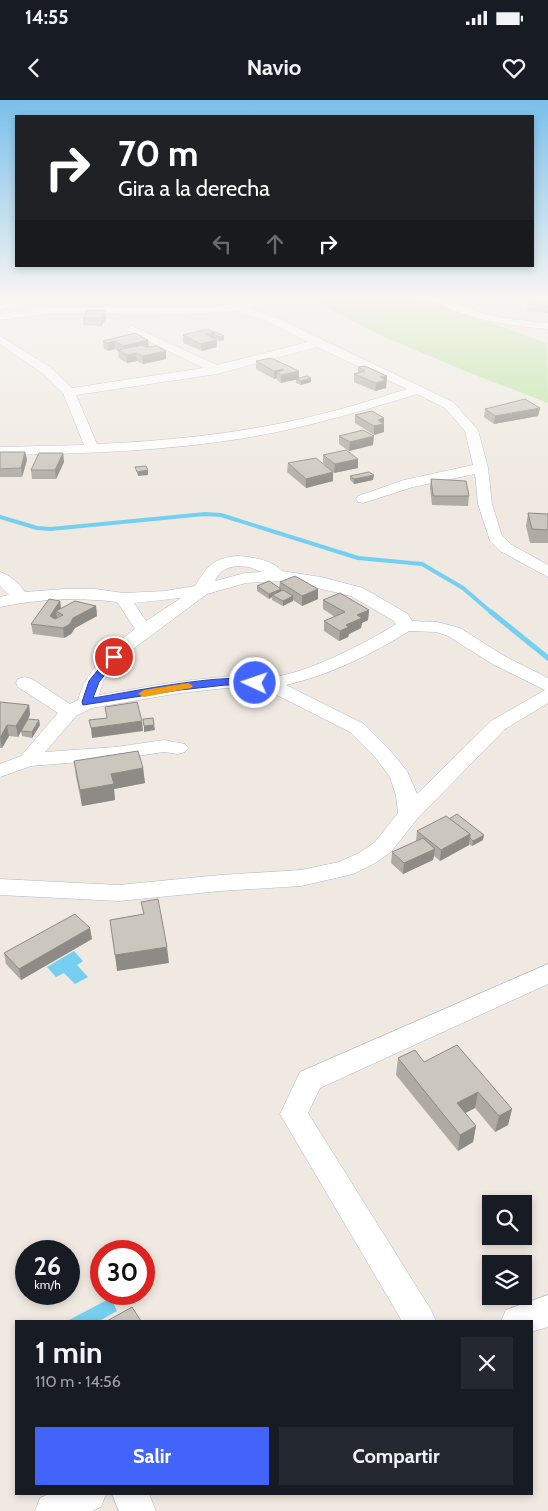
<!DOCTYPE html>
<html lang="es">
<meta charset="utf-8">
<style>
:root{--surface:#171b24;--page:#242831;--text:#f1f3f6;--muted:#9ea1a6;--accent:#4264fb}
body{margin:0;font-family:Cabin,sans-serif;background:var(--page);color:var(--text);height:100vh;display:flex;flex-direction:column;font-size:19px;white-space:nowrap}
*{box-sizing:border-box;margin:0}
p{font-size:16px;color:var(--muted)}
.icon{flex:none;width:28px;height:28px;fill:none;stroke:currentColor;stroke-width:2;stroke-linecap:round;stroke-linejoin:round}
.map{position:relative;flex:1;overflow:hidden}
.details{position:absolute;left:15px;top:1220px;width:518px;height:175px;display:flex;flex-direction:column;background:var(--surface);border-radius:0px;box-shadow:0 2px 8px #0003}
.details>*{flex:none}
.guide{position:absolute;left:15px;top:15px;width:519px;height:152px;border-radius:0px;box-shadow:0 2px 8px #0003;background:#202124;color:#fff;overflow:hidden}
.controls{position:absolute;left:482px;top:1095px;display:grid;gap:10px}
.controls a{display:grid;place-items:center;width:50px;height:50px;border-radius:0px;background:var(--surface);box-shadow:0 2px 8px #0003;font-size:25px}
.speed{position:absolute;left:15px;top:1140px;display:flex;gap:10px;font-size:25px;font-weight:700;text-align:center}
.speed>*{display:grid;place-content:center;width:65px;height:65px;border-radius:50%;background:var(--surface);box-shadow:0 2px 8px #0003;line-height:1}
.speed small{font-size:12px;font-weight:400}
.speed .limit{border:8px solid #d22;background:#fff;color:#111}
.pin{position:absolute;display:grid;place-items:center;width:42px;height:42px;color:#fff;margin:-21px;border:2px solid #fff;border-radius:50%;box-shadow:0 1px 5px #0007}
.me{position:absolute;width:55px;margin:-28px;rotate:273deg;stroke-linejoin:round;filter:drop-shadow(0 0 4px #0008)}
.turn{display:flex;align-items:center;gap:18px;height:105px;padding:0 20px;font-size:22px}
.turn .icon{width:65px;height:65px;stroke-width:2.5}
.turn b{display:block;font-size:35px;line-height:42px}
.lanes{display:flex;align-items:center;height:48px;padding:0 20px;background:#0003;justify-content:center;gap:25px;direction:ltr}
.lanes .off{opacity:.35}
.round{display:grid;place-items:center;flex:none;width:52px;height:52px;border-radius:0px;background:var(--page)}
.headline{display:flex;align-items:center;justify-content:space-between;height:85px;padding:0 20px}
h1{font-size:30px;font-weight:700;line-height:38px}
.action{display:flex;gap:10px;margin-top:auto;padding:10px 20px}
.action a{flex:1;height:58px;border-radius:0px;background:var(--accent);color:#fff;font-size:20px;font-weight:700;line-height:58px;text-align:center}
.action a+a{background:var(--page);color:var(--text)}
.status{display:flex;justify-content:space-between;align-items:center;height:35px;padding:0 25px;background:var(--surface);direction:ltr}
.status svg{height:14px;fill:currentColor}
header{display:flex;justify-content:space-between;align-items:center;height:65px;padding:0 20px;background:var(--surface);font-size:22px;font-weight:700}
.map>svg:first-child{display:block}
</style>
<div class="status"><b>14:55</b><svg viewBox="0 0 49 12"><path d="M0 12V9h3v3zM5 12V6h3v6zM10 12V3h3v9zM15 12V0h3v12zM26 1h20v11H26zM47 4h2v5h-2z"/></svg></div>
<header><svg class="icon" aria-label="back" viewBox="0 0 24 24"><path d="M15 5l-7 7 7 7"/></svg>Navio<svg class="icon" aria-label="heart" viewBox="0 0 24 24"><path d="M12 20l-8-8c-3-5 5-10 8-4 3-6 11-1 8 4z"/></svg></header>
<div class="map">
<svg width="548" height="1411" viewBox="0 0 548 1411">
<rect width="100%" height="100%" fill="#efe9e1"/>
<path fill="#b6e59e" d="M308,198H409L434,203L547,243L548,303L470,273L384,237Z"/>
<g fill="#75cff0">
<path d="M74,851L83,861L77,865L88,877L75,884L64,873L56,877L47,867Z"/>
<path d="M111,1198L117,1211L99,1221H67Z"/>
</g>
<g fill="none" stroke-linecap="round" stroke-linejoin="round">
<path stroke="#75cff0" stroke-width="4" d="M0,417L37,428L51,429L205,414L221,415L358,458L422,464L463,488L492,513"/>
<path stroke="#75cff0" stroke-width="5" d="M491,512L548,558"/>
<g stroke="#b4b7c1" stroke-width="1">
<path id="service" d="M57,198H69L0,209V205Z"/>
</g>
<g stroke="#b4b7c1" stroke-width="1">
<g id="minor">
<path d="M266,198H284L283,200L248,208L275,217L453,302L478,330L488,368L492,404L502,436L512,445L548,465V477L500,451L490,441L478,404L475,374L413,387L363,403L358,402L356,399L358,396L404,380L473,365L465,331L445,308L417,294C362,311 308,327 251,337C168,351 84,354 0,355V347L84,345L63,293L42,273L0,244V236L50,267L72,288L203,268L128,231L126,229L132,226L217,265L308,242L267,221L235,211L188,214L54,213L0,220V214L54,207H215ZM317,247L407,289C372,300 337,311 301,319C234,334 166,341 97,344L76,295L217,274Z"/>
<path d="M427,198C446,196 464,208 482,213C504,219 526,221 548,223V229C509,226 472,220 437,203C433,201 430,201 427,198Z"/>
<path d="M238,456C252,457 273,460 282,471L321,477L363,488L408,514L412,521L437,522L460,528L506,557L548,578V603L505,629L417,719L391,752L375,763L353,774L301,786L220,791L119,801L0,795V779L119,785L220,775L301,770L339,762L359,753L375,742L398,713L396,696L390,677L374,656L350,632L265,589L226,588L180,593L92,608L76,616L45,652L116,647L164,640L185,644L188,648L185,652L178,654L164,652L116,659L31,666L0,677V664L21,656L58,613L18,587L16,583L18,579L25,577L32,579L70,604L78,600C87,569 110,548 135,529L117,502C78,497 38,499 0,507V497L9,495L0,486V472C10,475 20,484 25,492L64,489H95L124,493L165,491L195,486C207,466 213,458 238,456ZM238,466L249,467L262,472L245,473L215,481C219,471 227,467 238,466ZM288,481L351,496L394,521L396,524C365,544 305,574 269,578C254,580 239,575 224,577C181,580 140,588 99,595L103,581L125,555L207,494L246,483ZM181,498L146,521L134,503ZM409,531L436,532L448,536L494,565L545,590L491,621L417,694L407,671L388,648L364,624L286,585C329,575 371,555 409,531Z"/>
<path d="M548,864V884L320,988L308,1013L431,1210L436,1221H402L280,1014L300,972Z"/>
<path d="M548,1195V1227L531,1232V1221H501L506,1210Z"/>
<path d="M49,1394H106L101,1407L92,1411H35L40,1398Z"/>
<path d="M112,1394H149L156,1411H119Z"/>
</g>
</g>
<use href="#service" fill="#fff" fill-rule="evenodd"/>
<use href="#minor" fill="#fff" fill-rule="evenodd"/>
</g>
<g fill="#afaba4">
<path d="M548,203V213L527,211L528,204Z"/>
<path d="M105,211L106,218L102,226L83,225V218Z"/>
<path d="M207,229L224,236V240L219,241L217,240V247L202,251L183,243V235Z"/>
<path d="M135,233L149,246L166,259L143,264L137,261L127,263L119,258L118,251L115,249L108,251L104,249L103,241Z"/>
<path d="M271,258L299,279L311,278V282L301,285L296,283V279H298L281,283L277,280V278L274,279L256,269V261Z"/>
<path d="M358,267L387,276L386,288L375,291L354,282V274L358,273Z"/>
<path d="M540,308L538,316L494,324L484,317L485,309Z"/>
<path d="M355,315L384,324V332L374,335L355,323Z"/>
<path d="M339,336L373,345L349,351L339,344Z"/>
<path d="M25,352L27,360L22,377H0V353Z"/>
<path d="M63,353L64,362L56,379H32L31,370Z"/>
<path d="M323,355L358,359V368L334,373L323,363Z"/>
<path d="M288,363L333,381L306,388L287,372Z"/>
<path d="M350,376L373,380L354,384L350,380Z"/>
<path d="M431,379L469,396L468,406L432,405L430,388Z"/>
<path d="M528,413L548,414V443H530L526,426Z"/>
<path d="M280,482L318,489V499L302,506L293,500L283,506L272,500V497L269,499L257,491V486L279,488Z"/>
<path d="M323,500L369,510L368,520L362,523L361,528L349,534L348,537L339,541L324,531V521L335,517L323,509Z"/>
<path d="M60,501L61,508L96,506L97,516L75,528L71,534L64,538L33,534L31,524Z"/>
<path d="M0,602L29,605L30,615L24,626L40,625L32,638L22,636L21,631L18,637L9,636L2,648H0Z"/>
<path d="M74,661L143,668L145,683L114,689L115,700L82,706L76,677Z"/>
<path d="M417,731L483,740L472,746L469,744V745L440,761L434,756L433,760L403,774L391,763L392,752L416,741Z"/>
<path d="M92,839L21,880L6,864L4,853Z"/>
<path d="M398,958L424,962L512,1009L508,1025L495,1032L475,1008L465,1013L476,1026L473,1042L458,1051L396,975Z"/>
</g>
<g fill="#8e8b86">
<path d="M105,211L106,218L102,226L101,218Z"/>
<path d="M214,232V239L205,234Z"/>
<path d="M224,236V240L219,241V237Z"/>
<path d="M148,240L149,247L124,254L123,246Z"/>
<path d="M217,240V247L202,251L201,244Z"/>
<path d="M115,241V249L108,251L107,243Z"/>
<path d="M166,251V259L143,264L142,256Z"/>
<path d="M136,253L137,261L127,263V255Z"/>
<path d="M282,269V275L299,271V279L281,283V275L277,272V278L274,279V271Z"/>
<path d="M387,276L386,288L375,291L376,283L380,277Z"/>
<path d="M311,278V282L301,285V281Z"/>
<path d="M540,308L538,316L494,324L495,316Z"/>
<path d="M384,318V332L374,335V326L378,320Z"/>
<path d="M374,336L373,345L349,351L350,342Z"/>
<path d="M25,352L27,360L22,377L21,368Z"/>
<path d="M63,353L64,362L56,379L55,370Z"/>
<path d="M358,359V368L334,373L335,364Z"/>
<path d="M148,370V375L138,376L137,372Z"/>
<path d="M333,372V381L306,388V379Z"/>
<path d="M374,375L373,380L354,384V379Z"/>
<path d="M281,489V494L272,495V497L269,499V494Z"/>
<path d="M318,489V499L302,506V496Z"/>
<path d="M293,496V501L283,506V501Z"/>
<path d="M60,501L61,510L56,511L57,517L51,526L50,516Z"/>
<path d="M96,506L97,516L75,528L71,534L64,538L63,528L73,518Z"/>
<path d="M369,510L368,520L362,523L361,528L349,534L348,537L339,541L340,531L357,515Z"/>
<path d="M29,605L30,615L18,637L16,626Z"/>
<path d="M39,620L40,625L32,638V632Z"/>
<path d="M142,621L143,631L92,638L91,628Z"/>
<path d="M7,625L9,636L2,648L0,638Z"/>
<path d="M154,625L155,630L144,632V626Z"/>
<path d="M143,668L145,683L114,689L115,700L82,706L80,690L111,674Z"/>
<path d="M470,734L469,745L440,761L441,750Z"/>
<path d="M484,735L483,740L472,746L473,741Z"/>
<path d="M435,749L433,760L403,774L404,763Z"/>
<path d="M90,828L92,839L21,880L19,869Z"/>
<path d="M167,847L169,863L117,871L115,855Z"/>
<path d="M478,992L475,1008L454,1019L457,1003Z"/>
<path d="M512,1009L508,1025L495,1032L499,1016Z"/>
<path d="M476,1026L473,1042L458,1051L460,1035Z"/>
</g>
<g fill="#cbc7bf" stroke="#8e8b86">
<path d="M534,198H547L545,203H548V206L528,204L529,200H533Z"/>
<path d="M87,210L105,211L101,218H83Z"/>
<path d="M207,229L214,232L205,234L217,240L201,244L183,235Z"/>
<path d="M214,232H216L224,236L219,237L214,235Z"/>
<path d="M135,233L148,240L123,246L115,241L107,243L103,241Z"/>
<path d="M142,245L146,247L157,246L166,251L142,256L136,253L127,255L118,250Z"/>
<path d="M271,258L299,271L281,275L277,272L284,270L282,269L274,271L256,261Z"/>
<path d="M365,266L387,276L380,277L386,280L376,283L354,274L365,271L358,267Z"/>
<path d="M307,276L311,278L301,281L296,279Z"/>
<path d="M525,299L540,308L495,316L485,309Z"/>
<path d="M372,311L384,318L378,320L384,324L374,326L355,315Z"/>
<path d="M363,330L374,336L350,342L339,336Z"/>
<path d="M346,350L358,359L335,364L323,355Z"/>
<path d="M0,352H25L21,368L0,369Z"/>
<path d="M39,353H63L55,370H31Z"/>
<path d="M316,358L333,372L306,379L288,363Z"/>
<path d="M146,366L148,370L137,372L135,367Z"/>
<path d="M369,372L374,375L354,379L350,376Z"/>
<path d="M431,379L466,381L469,396H433Z"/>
<path d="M528,413L548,414V430L532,429Z"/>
<path d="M295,476L318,489L302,496L280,482Z"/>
<path d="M269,481L281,489L269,494L257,486Z"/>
<path d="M283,490L293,496L283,501L272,495Z"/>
<path d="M340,493L369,510L357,515L362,518L346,525L349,527L340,531L324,521L345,512L323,500Z"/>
<path d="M49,499L60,501L50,516L55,519L63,515L56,511L75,501L96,506L73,518L70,524L63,528L31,524Z"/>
<path d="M0,602L29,605L16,626L7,625L0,638Z"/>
<path d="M137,602L142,621L91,628L89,620L107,618L105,607Z"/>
<path d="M153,618L154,625L144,626L143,619Z"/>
<path d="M28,619L39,620L32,632L21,631Z"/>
<path d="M138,651L143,668L111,674L114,684L80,690L74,661Z"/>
<path d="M457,714L484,735L473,741L470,738V734L449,719Z"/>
<path d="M446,716L470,734L441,750L417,731Z"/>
<path d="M423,738L435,749L404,763L392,752Z"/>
<path d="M158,799L167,847L115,855L110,820L144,814L141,802Z"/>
<path d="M75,814L90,828L19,869L4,853Z"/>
<path d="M457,945L512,1009L499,1016L478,992L457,1003L476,1026L460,1035L398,958L415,950L424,962Z"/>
<path d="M132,1207L141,1221H107Z"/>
</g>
<linearGradient id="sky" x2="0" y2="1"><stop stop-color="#7abfeb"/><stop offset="0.5" stop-color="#f8f5f2"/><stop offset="1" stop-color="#f8f5f2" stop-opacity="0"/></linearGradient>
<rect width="548" height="395" fill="url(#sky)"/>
<path fill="#4264fb" stroke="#2b41a3" d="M114,554L119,557L99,582L93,598C120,594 243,568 260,583L255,586L226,585L180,590L83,605L82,602L89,581L110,555Z"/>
<path fill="#f59e0b" d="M188,583L193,586L191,588L144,597L138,594L144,590Z"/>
</svg>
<div class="controls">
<a><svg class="icon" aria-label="search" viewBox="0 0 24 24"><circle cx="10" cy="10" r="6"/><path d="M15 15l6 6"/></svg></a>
<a><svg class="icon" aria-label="layers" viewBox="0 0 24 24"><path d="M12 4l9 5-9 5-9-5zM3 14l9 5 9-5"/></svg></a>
</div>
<div class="speed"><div>26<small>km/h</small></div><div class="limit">30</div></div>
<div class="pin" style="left:114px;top:557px;background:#d93025"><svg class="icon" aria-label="arrive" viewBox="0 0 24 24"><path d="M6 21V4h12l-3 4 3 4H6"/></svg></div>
<svg class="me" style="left:255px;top:583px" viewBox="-20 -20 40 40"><circle r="17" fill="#4264fb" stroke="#fff" stroke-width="3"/><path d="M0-11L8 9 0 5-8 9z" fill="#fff"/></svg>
<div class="guide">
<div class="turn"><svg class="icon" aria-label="right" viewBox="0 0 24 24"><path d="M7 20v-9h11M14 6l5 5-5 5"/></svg><div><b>70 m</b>Gira a la derecha</div></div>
<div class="lanes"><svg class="icon off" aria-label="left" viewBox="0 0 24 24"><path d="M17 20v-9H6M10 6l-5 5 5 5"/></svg><svg class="icon off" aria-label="ahead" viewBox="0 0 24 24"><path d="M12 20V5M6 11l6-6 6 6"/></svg><svg class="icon" aria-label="right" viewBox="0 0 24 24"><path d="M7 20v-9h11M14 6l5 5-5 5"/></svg></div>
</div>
<section class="details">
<div class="headline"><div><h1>1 min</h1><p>110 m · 14:56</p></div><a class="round"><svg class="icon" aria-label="close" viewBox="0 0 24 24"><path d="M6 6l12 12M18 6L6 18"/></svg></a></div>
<div class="action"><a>Salir</a><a>Compartir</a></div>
</section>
</div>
